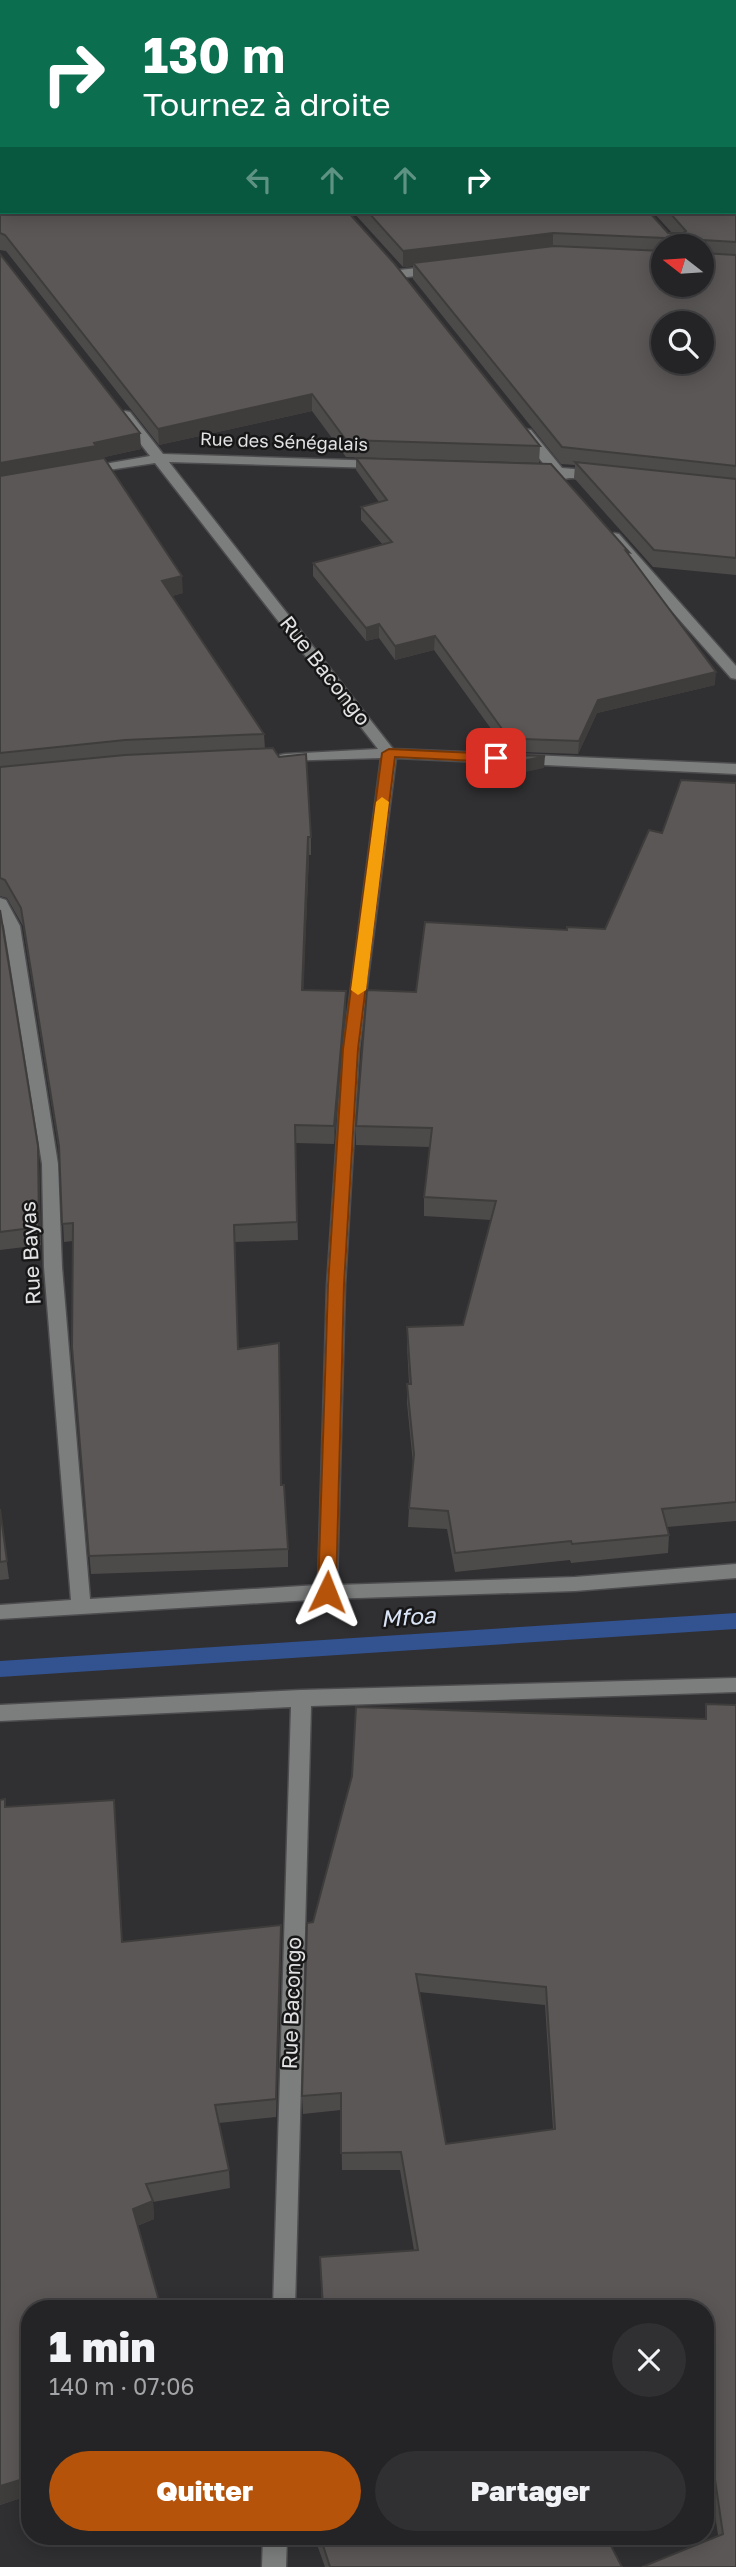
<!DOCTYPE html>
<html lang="fr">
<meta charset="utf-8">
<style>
:root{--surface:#242325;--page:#302f32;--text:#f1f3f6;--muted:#a3a4a7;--line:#414042;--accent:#b45309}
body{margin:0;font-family:"Golos Text",sans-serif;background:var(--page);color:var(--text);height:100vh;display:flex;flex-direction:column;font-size:26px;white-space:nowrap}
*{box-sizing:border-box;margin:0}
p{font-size:23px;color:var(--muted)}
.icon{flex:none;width:38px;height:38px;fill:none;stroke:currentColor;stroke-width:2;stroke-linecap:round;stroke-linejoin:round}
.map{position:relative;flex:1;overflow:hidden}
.side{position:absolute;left:21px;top:2300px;width:693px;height:245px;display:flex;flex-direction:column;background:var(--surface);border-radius:28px;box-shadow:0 4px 18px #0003,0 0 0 2px var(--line)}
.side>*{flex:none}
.guide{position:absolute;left:0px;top:0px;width:737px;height:214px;box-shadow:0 4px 18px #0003,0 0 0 2px var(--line);background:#0b6e4f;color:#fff;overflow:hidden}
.needle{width:46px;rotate:287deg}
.tools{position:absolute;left:651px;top:234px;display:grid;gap:14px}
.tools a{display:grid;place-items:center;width:63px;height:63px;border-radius:50%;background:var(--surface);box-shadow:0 4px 18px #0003,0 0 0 2px var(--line);font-size:35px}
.pin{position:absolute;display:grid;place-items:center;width:60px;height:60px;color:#fff;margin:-30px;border-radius:14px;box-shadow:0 4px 10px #0006}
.me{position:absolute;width:77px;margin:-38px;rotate:2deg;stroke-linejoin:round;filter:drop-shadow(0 0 5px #0008)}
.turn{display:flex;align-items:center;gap:24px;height:147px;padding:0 28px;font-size:32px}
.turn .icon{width:91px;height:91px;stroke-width:2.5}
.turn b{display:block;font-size:49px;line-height:60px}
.lanes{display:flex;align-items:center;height:66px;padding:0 28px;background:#0003;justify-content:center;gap:35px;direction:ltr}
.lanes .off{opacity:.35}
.round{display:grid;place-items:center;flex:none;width:74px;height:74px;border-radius:37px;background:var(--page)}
.summary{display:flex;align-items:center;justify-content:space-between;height:119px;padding:0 28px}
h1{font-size:42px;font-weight:800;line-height:52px}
.primary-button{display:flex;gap:14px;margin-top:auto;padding:14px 28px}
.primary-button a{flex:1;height:80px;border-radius:42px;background:var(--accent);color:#fff;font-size:28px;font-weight:800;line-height:80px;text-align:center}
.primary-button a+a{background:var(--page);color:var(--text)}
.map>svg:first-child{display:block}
</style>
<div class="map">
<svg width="736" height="2567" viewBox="0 0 736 2567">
<rect width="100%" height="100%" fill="#302f31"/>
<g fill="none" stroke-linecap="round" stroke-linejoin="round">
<path fill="#325290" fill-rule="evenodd" d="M736,1613V1629L0,1677V1661Z"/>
<g stroke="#4d4c4e" stroke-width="3">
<g id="minor">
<path d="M437,266L441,267V273L399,278L393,274L399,270Z"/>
<path d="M125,411L130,412L163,454L382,461V467L377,468L169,462L393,749L736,764V774L396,758L359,1049L345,1285L337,1585L575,1577L736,1564V1578L575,1591L327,1599L0,1619V1605L71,1600L44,1267L42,1164L4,926L0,918V898L6,900L20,926L58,1164L62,1267L90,1599L318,1585L327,1285L343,1049L381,758L280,761L278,758L280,755L285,754L378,749L155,463L82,474V468L150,456L118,415Z"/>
<path d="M526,429L531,430L562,468L597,471L604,475C592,484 574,474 561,480L554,476L529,473V467H546L519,433Z"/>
<path d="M614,533L619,534L736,666V679L731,678L609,540L607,537Z"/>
<path d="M736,1678V1692L311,1706L295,2308H273L291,1707L0,1721V1705L301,1690Z"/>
<path d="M263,2536H287L286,2567H262Z"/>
</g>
</g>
<use href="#minor" fill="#7c7e7e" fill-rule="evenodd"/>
</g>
<g fill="#4d4b4a" fill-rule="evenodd">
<path d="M0,0H736V575L653,567L574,478L575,465L561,464L413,279V266L403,267L353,212H649L668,233H672L653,212H735L2,2V212L540,446L539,463L346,457L312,411L159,445L6,251L0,250ZM663,247H702L663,285Z"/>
<path d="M0,254L141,449L100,458L183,593L172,596L264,734L265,749L311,837V855H309L303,990L346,1008L334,1144L295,1143L298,1240L235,1242L238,1349L281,1485L288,1549V1567L91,1574L72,1347L73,1241L64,1242L60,1158L23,926L7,898L0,896Z"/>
<path d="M356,458L629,552V555L715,685L597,713L578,754L497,751V737L434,650L395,660L379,638L366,641L313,576V563L383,545L361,520V507L379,502L356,470Z"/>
<path d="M736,783V1521L667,1527L669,1535L668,1553L571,1563L570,1560L455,1572L447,1529L408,1527L409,1508L413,1464L407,1403V1384H409L407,1346V1327L463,1325L491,1220L424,1216V1197L430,1147L356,1145V1126L416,992L567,930L605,929L662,833Z"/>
<path d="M0,910L39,1164L41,1245L0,1250Z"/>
<path d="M0,1509L9,1579L0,1580Z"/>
<path d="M706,1704L736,2567L718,2535L705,2447V2308H322L320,2257L414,2250L400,2170H342L341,2110L303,2114L302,2096L313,1922L705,1719ZM419,1992L545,2005L553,2129L446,2144Z"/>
<path d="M5,1799L6,1807L122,1942L281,1944L276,2117L219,2123L229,2170L230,2188L153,2202L154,2219L137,2226L30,2308V2495L0,2505V1800Z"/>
<path d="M314,2536H606L622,2567H325Z"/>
</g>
<g fill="#3f3d3c">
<path d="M553,233V249L413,263V266L403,267V251Z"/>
<path d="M312,394V411L159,445L158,429Z"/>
<path d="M140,433L141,449L0,480V463Z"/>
<path d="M182,576L183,593L163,598L162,581Z"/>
<path d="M379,624V638L366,641V628Z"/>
<path d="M435,636L434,650L395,660V646Z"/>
<path d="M716,672L715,685L597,713L578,754L579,741L598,700Z"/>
<path d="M545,756L544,768L480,782V771Z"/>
<path d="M308,837L309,855L303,1007L302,990Z"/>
<path d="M346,991V1008L334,1144V1126Z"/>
<path d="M38,1146L39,1164L41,1245L39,1227Z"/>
<path d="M281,1925V1944L276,2117V2099Z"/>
<path d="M153,2201L154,2219L134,2227L133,2209Z"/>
<path d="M30,2477V2495L0,2505V2486Z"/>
</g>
<g fill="#5a5756" stroke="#3f3d3c" stroke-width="2" fill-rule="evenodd">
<path d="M0,0H736V242L703,240L700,243L701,247H666L664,238L553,233L403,251L368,212H649L668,233H683L686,231L669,212H735V2H2V23H0Z"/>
<path d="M0,32H2V212H348L393,262L540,446L346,440L312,394L158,429L5,235L0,233Z"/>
<path d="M554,246L663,251V285H702V253L736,255V466L562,447L413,263ZM663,324H702V362H663Z"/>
<path d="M0,254L140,433L94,443L96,446L0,463Z"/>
<path d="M104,458L182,576L162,581L264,734L125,740L0,753V476Z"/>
<path d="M356,458L551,464L629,552L626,551L716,672L598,700L579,741L497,738L502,729L435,636L395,646L379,624L366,628L313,563L392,542L361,507L387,500Z"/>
<path d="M575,462L736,479V558L654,550Z"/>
<path d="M273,748L279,757L306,754L311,837H308L302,990L346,991L334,1126L295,1125L297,1222L234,1225L238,1349L279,1343L281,1485H284L288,1549L89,1556L72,1347L73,1223L62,1224L59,1146L21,908L5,880L0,878V767L125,755Z"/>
<path d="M490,754L545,756L480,771Z"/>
<path d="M681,780L736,783V1502L662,1509L669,1535L572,1544L571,1541L455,1553L448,1511L409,1508L414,1454L407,1384H411L407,1327L463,1325L496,1201L424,1197L432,1128L356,1126L367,990L416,992L425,922L567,930V927L605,929L649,830L662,833Z"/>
<path d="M0,910L38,1146L39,1227L0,1232Z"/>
<path d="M0,1509L7,1561L0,1562Z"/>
<path d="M706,1704L736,1705V2567H642L723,2534L707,2425H705V2308H323L320,2257L418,2250L401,2152L341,2153V2093L302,2096L307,1923L313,1922L352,1776L356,1707L706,1719ZM416,1974L546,1987L555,2129L446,2144Z"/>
<path d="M5,1799V1807L114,1800L122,1942L281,1925L276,2099L215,2105L229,2170L146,2184L153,2201L133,2209L161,2308H30V2477L0,2486V1800Z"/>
<path d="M320,2536H606L622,2567H330Z"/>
</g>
<path fill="#b45309" stroke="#753606" stroke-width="2" d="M389,749L496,754L502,758L496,762L395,757L358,1049L344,1285L336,1592L333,1597H321L318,1592L328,1285L343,1049L382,753Z"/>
<path fill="#f59e0b" d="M382,797L389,802L366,990L358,995L351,990L376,802Z"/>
<g text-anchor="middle" stroke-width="5" stroke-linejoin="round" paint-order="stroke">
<g font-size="18" fill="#e3e2e4" stroke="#181718">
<text transform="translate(284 442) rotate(2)" y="6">Rue des Sénégalais</text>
</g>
<g font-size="21" fill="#e3e2e4" stroke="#181718">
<text transform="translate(325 671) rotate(52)" y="7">Rue Bacongo</text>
<text transform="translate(31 1253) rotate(-93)" y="7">Rue Bayas</text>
<text transform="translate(292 2003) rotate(-88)" y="7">Rue Bacongo</text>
</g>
<g font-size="23" font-style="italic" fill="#d9e4f6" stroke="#181718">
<text transform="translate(408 1617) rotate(-4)" y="8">Mfoa</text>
</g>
</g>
</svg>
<div class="tools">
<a><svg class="needle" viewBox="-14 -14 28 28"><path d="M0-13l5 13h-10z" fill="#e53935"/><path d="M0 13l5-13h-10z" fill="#a3a4a7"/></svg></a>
<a><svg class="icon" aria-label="search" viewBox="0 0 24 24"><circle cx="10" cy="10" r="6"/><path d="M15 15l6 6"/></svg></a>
</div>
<div class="pin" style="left:496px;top:758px;background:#d93025"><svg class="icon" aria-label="arrive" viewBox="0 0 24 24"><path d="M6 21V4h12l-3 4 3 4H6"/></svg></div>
<svg class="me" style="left:327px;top:1592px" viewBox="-20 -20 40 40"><path d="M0-17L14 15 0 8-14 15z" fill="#b45309" stroke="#fff" stroke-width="4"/></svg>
<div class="guide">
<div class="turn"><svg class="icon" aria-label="right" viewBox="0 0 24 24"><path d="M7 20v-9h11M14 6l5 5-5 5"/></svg><div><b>130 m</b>Tournez à droite</div></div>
<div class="lanes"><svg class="icon off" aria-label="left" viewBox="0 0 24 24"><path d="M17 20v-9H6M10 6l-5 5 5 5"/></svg><svg class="icon off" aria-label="ahead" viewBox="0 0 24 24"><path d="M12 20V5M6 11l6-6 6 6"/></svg><svg class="icon off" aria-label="ahead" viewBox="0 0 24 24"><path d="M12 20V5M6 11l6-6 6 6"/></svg><svg class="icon" aria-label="right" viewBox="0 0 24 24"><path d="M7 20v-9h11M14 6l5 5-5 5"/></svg></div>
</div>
<section class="side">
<div class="summary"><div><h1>1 min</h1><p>140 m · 07:06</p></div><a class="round"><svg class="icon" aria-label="close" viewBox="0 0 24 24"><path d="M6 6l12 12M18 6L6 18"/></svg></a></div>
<div class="primary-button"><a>Quitter</a><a>Partager</a></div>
</section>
</div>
